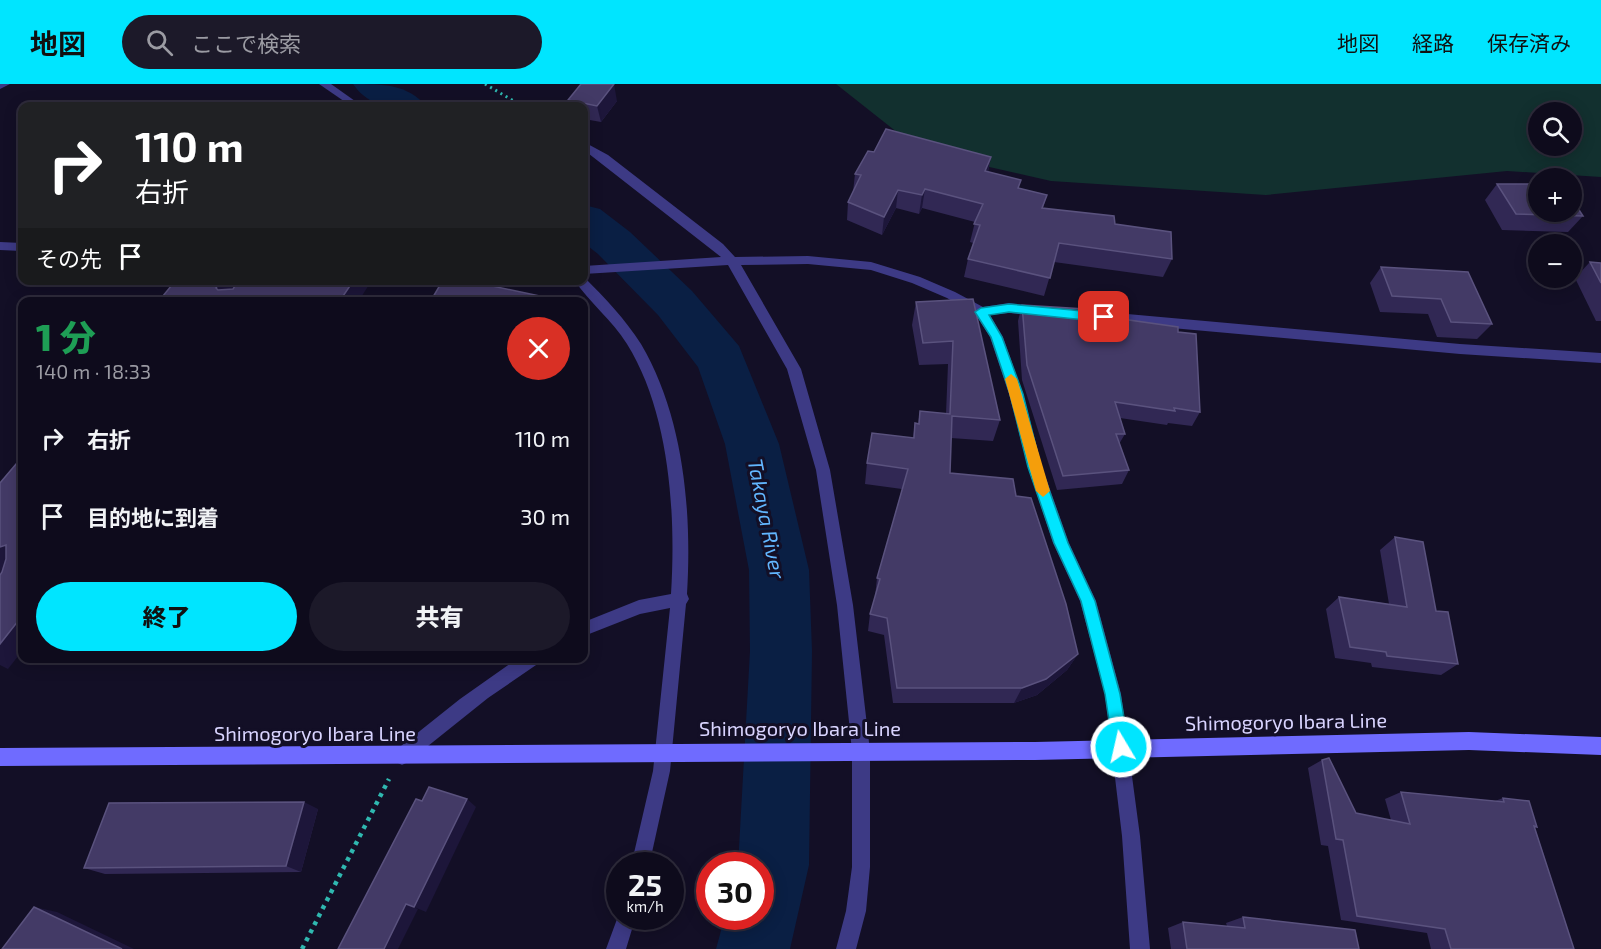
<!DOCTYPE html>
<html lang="ja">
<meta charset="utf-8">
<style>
:root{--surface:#0e0b1c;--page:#1c1929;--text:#f1f3f6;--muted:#9b9ba3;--line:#2e2b3b;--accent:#00e5ff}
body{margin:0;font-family:"Exo 2","Noto Sans JP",sans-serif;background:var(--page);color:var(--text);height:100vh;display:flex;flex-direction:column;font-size:22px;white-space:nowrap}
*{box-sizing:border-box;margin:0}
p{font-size:20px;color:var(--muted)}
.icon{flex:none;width:33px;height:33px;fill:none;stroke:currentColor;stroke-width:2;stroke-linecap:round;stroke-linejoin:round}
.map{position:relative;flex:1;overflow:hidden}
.drawer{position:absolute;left:18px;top:213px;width:570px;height:366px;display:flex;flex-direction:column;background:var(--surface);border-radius:12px;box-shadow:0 3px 15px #0003,0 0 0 2px var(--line)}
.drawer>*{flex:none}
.top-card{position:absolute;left:18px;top:18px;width:570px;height:183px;border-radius:12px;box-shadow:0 3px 15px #0003,0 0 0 2px var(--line);background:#202124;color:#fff;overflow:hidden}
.fabs{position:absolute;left:1528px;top:18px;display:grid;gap:12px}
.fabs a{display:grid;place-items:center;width:54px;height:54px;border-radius:50%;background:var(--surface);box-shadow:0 3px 15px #0003,0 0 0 2px var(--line);font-size:30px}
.speed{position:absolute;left:606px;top:768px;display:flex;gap:12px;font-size:30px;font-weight:700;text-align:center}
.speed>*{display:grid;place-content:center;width:78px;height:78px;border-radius:50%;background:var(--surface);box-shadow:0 3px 15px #0003,0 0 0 2px var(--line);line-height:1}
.speed small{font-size:15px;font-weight:400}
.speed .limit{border:9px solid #d22;background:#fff;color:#111}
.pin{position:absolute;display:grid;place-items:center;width:51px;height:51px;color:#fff;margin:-26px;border-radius:12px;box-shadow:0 3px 9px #0006}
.me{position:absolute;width:66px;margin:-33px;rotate:351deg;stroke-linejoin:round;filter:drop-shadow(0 0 4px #0008)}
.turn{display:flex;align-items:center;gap:21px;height:126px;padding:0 18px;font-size:27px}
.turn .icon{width:78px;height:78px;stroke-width:2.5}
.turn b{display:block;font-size:42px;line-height:51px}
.then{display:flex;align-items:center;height:57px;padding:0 18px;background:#0003;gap:12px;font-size:22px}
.round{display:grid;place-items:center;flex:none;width:63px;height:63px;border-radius:32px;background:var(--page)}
.summary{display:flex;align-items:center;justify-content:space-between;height:102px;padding:0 18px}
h1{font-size:36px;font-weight:800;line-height:45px;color:#1e9e55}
.button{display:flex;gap:12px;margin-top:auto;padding:12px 18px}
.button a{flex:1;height:69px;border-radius:36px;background:var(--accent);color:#111;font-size:24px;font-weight:800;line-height:69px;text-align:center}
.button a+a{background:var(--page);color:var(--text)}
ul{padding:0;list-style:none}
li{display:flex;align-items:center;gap:18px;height:78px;padding:0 18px}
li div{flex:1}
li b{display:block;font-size:22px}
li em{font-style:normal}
header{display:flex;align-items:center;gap:36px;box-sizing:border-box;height:84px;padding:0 30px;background:var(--accent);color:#111}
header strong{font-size:28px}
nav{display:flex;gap:33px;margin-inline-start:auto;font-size:21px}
.search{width:420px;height:54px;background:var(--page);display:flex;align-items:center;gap:15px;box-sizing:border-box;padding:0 21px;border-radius:33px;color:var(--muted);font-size:22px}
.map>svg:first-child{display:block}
</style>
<header>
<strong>地図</strong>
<div class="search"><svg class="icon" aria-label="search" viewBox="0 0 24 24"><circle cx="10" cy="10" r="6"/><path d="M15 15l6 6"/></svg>ここで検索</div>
<nav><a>地図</a><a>経路</a><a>保存済み</a></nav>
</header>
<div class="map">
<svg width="1601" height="865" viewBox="0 0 1601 865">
<rect width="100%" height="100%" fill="#130f26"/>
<path fill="#12302f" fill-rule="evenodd" d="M836,0H1601V93L1507,87L1266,111L1051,97L963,77L898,49ZM1539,28H1572V62H1539Z"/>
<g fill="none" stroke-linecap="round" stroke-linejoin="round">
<g fill="#0a1f44" fill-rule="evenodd">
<path d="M353,0C383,0 407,0 426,22C398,25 371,26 353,0Z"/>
<path d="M584,121L600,125L630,148L692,207L739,262L779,360L809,486L812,567L809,781L790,865H716L725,832H760V782H738L750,567L749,486L725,360L698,283L658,231L598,170L584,159Z"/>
</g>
<path stroke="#2fb8b0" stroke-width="3" stroke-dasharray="2 4" stroke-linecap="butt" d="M485,0L522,22"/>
<path stroke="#2fb8b0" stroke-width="4.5" stroke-dasharray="4 5" stroke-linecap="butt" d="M302,865L389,695"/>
<g fill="#3d3a85" fill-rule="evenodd">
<path d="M0,0H10L0,5Z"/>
<path d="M319,0H331L362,22H351Z"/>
<path d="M584,58L608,71L723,160L735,173L808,172L871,178L920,193L955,208L983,223L1009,219L1047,224L1048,227L1042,232L1009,229L990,231L1003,253L1023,310L1042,383L1069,459L1096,517L1121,610L1140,752L1150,865H1130L1122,752L1105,610L1080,517L1053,459L1028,383L1009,310L990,253L976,231L947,214L912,199L871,186L808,180L741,181L801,285L830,386L853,521L870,667V783L866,827L856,865H836L846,827L852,783V667L837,521L816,386L787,285L728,181L584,190V182L721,173L584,66Z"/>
<path d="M0,158L22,159V167L0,166Z"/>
<path d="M584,193C605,214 625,235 641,260C684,333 692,428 687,510L689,515L686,520L670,687L649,782H631L653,687L670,524L640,530L584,552V538L639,516L671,510C676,431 670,329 627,260C612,236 590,219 574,196H584Z"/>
<path d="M1105,228L1460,260L1601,269V279L1460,270L1105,238L1099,233Z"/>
<path d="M518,574H541L539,579L488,614L408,678L402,681L396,678L393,672L396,666L460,615Z"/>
<path d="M620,827V832H636L626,865H606Z"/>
</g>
<path fill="#6f6bff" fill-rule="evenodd" d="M1469,648L1601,653V671L1469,666L1035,676L0,682V664L1035,658Z"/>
</g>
<g fill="#312854">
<path d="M568,16L617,17L601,38L584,35V22H570Z"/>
<path d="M874,68L991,73L988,88L1019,104L1047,111L1043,124L1115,140L1172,175L1163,193L1054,178L1044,212L964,193L968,175L973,159L970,158L975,138L922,124L919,130L896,124L882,151L847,136L848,118L853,108L855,90Z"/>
<path d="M1497,100L1583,132L1568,148L1502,146L1485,116Z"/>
<path d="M1590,178L1601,179V237H1596L1575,194Z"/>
<path d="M1381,183L1492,240L1477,255L1437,253L1428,230L1380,228L1370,199Z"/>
<path d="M973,215L1000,336L993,357L951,354L950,389L1016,412L1078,570L1067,586L1037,611L1014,619H893L884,551L868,547L870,530L875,513L877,494L902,405L865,400L867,379L913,354L915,339L918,340L920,327L946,330L948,280L919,281L912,241L916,218Z"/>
<path d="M1022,221L1101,232L1178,248L1200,328L1192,342L1168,339L1167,341L1120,334L1125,350L1119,360L1129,386L1122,400L1057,406L1022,296L1018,237Z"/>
<path d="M1395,453L1436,527L1458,580L1441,591L1372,583L1371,579L1335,574L1326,525L1339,513L1389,520L1380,466Z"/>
<path d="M1322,676L1356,729L1391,736L1385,715L1401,708L1495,717L1503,714L1537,743L1535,744L1574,865H1431L1427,849L1341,836L1328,762L1321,761L1308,684Z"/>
<path d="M318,725L301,788L105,790L84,784Z"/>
<path d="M1243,833L1359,865H1171L1168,844L1183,838L1227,842L1226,839Z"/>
</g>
<g fill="#1d163a">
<path d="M614,0L617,17L601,38L597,22Z"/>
<path d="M991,73L987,92L985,87Z"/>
<path d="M925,105L922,124L919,130L922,111Z"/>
<path d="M898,106L896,124L882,151L884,133Z"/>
<path d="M221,196H242L227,218L216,204Z"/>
<path d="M354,196H372L358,218H339Z"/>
<path d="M6,461L22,472L0,500V463Z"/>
<path d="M22,532V567L8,585L0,581V560Z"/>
<path d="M1078,570L1067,586L1037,611L1014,619L1022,604Z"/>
<path d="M467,715L476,723L426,828L414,823Z"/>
<path d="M304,718L318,725L301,788L286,782Z"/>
<path d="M406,820L418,825L398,865H384Z"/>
<path d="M34,823L57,828L134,865H122Z"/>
</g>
<g fill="#433a66" stroke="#5a527e" stroke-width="1.5">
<path d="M581,0H614L597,22L568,16Z"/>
<path d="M886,45L991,73L985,87L1021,96L1018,104L1047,111L1042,124L1114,132L1115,140L1171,148L1172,175L1059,159L1050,194L968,175L980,141L974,140L983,120L925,105L922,111L898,106L884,133L848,118L861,91L855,90L868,67L874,68Z"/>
<path d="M1497,100H1539V128H1572V115L1583,132L1516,130Z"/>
<path d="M1590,178L1601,179V199Z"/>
<path d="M1381,183L1468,188L1492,240L1451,238L1441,215L1392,212Z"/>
<path d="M176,196H221L216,204L218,206L233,205L239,196H354L339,218H158Z"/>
<path d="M443,196H464L568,218H430Z"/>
<path d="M973,215L1000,336L952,332L950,389L1013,395L1016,412L1031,414L1066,520L1078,570L1046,595L1022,604H897L887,534L870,530L880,495L877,494L908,385L867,379L872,349L914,354L915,339L919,340L920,327L950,330L953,257L923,259L916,218Z"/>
<path d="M1022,221L1101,226V232L1178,243V248L1196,250L1200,328L1174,324L1175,327L1115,318L1125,350H1116L1129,386L1063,392L1027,281Z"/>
<path d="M22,373V532L0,560V491L2,488L6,475V461L0,463V399Z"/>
<path d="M1395,453L1423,458L1436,527L1448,528L1458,580L1387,572L1386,568L1350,563L1339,513L1407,523Z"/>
<path d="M1329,674L1356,729L1410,740L1401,708L1504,718L1503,714L1529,717L1537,743L1534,742L1574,865H1451L1445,845L1357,832L1343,756L1336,755L1322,676Z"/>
<path d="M429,703L467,715L414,823L406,820L384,865H338L416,715L422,717Z"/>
<path d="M304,718L286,782L84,784L109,719Z"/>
<path d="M34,823L122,865H2Z"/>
<path d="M1243,833L1355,846L1359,865H1187L1183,838L1245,844Z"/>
</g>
<path fill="#00e5ff" stroke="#0095a6" stroke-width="1.5" d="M1009,220L1104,229L1110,233L1104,238L1009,228L989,231L1002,253L1023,310L1041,383L1068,459L1095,517L1120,610L1129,663L1126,669L1121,671L1115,669L1113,663L1105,610L1081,517L1054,459L1028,383L1010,310L991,253L975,228L981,224Z"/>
<path fill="#f59e0b" d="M1011,290L1017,295L1050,407L1043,413L1036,407L1005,295Z"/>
<g text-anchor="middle" stroke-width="6" stroke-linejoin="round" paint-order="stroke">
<g font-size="20" fill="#d9d4ff" stroke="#130f26">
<text transform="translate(1286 638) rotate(-1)" y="7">Shimogoryo Ibara Line</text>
<text x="800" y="652">Shimogoryo Ibara Line</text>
<text x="315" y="657">Shimogoryo Ibara Line</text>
</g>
<g font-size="21" font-style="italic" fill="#62b6ff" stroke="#130f26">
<text transform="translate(766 435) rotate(79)" y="7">Takaya River</text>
</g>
</g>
</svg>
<div class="fabs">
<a><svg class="icon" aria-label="search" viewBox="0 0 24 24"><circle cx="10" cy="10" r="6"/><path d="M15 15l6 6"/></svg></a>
<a>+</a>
<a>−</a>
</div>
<div class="speed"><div>25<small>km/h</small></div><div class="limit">30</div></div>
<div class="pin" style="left:1104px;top:233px;background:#d93025"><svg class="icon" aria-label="arrive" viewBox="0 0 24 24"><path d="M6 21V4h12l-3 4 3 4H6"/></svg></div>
<svg class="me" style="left:1121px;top:663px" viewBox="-20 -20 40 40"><circle r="17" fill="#00e5ff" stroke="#fff" stroke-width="3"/><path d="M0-11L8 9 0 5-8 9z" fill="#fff"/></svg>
<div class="top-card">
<div class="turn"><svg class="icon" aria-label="right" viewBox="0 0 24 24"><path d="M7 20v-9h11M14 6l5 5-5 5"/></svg><div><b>110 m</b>右折</div></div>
<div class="then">その先<svg class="icon" aria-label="arrive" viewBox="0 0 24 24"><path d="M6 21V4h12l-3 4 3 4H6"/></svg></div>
</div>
<section class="drawer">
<div class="summary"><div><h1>1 分</h1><p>140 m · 18:33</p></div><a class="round" style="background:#d93025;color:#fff"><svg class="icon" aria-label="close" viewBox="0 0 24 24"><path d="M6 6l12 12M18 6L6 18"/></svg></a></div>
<ul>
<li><svg class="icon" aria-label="right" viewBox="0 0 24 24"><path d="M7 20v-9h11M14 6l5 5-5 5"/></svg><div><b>右折</b></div><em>110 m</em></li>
<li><svg class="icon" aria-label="arrive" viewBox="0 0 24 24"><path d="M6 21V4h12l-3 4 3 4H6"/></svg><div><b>目的地に到着</b></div><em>30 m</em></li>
</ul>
<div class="button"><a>終了</a><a>共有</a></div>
</section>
</div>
